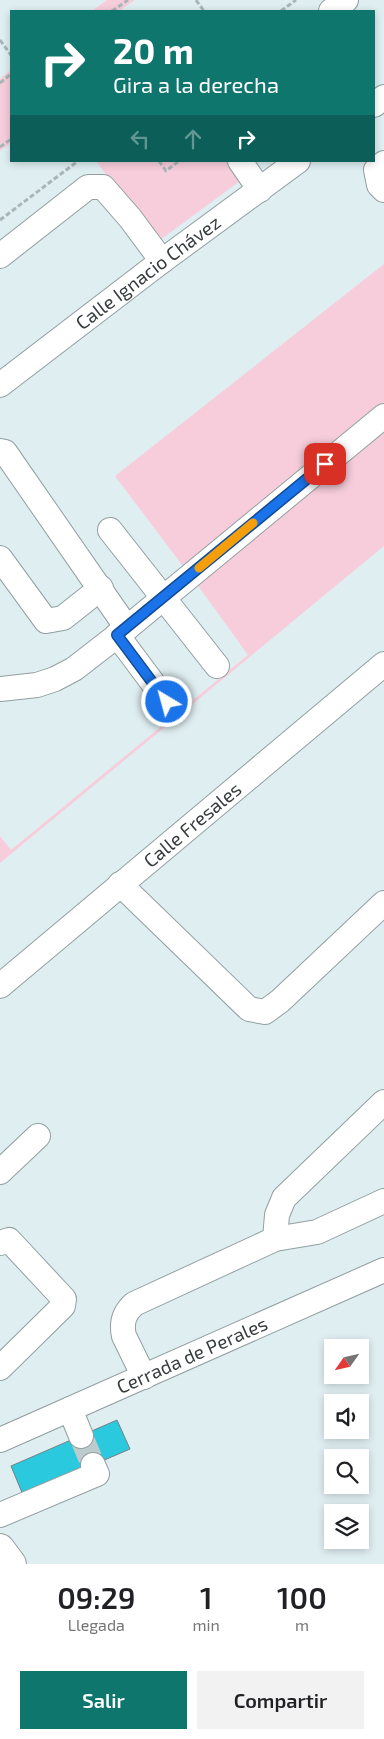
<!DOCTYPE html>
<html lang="es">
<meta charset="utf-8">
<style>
:root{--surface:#fff;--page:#f2f2f2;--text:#202124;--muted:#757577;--accent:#0f766e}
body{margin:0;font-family:"Exo 2",sans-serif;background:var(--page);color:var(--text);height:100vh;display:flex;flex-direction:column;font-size:19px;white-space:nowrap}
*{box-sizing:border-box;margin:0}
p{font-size:16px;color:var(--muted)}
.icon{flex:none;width:28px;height:28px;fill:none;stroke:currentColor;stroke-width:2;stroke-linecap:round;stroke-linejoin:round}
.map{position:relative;height:1564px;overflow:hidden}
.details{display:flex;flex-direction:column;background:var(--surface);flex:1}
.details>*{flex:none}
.hud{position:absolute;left:10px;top:10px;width:365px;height:152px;border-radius:0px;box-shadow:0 2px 8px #0003;background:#0f766e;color:#fff;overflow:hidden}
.needle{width:32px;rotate:236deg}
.controls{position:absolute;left:324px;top:1339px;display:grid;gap:10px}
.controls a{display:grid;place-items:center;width:45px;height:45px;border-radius:0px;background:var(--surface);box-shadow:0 2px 8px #0003;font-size:25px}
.pin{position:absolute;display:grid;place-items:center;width:42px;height:42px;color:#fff;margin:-21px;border-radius:10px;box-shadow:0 2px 8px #0006}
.me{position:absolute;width:55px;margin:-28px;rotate:323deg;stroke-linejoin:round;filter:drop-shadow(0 0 4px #0008)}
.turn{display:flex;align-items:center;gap:18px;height:105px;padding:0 20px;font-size:22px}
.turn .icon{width:65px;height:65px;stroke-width:2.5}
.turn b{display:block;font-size:35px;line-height:42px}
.lanes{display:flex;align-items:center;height:48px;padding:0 20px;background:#0003;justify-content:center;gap:25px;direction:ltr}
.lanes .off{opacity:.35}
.eta{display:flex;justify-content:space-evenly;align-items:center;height:85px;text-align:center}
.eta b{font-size:30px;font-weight:600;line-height:35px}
.button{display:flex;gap:10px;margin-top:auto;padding:10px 20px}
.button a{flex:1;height:58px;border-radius:0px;background:var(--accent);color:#fff;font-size:20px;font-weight:600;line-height:58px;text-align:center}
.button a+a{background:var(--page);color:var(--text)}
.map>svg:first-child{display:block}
</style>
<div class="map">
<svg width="384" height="1564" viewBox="0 0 384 1564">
<rect width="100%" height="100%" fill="#dfeef1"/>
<g fill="#f7cddb">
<path d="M107,0H135L119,11H92Z"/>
<path d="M11,70V143L0,151V79Z"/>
<path d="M96,161H226L240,181L156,243Z"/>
<path d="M384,264V546L0,863V836L11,850L248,655L207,598L115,476Z"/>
</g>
<path fill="#2bc9de" stroke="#748284" d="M117,1420L130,1449L23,1495L11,1466Z"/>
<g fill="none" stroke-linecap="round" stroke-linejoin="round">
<path stroke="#bdcbcd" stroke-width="24" stroke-dasharray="24 12" stroke-linecap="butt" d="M81,1436L93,1465"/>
<g stroke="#919fa1" stroke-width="26">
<g id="minor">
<path d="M331,11L346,0"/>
<path d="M374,105L384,97"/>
<path d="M240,161L260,190"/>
<path d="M384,163L376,170L379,185L384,190"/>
<path d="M0,256L88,187H103L130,218L162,261"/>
<path id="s1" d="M0,385L162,261L298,161"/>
<path d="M0,451L5,452L127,628"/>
<path d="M110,530L217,666"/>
<path d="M0,558L46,621L63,618L101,588"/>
<path d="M117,635L167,702"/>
<path d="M0,689L37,685L55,679L74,669L127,628L384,416"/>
<path d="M120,884L249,1009L265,1012L280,1001L384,903"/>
<path id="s2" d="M0,986L384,664"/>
<path d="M0,1172L38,1136"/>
<path d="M275,1239L277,1215L284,1198L384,1102"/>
<path d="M0,1243L9,1240L64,1299L63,1306L0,1368"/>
<path d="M144,1377L124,1336C121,1323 124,1313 134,1304L275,1239L317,1232L384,1201"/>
<path d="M70,1409L81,1436"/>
<path id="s3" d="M0,1440L384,1270"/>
<path d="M0,1515L97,1474L93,1465"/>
</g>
</g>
<g stroke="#919fa1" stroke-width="30">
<path id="major" d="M0,1548L12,1564"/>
</g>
<g stroke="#a9b5b8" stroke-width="3" stroke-dasharray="5 2.5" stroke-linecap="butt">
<path d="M196,0L204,11"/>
<path d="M112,11L128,0"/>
<path d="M281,11L296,0"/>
<path d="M0,40L11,55"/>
<path d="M0,83L11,74"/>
<path d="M0,147L11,139"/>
<path d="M159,161L166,171L179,161"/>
<path d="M0,220L78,161"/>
</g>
<use href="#minor" stroke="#fff" stroke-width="24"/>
<use href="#major" stroke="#fff" stroke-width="28"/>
</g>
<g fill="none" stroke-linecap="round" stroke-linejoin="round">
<g stroke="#114b97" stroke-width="12">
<path id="route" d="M167,702L117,635L325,464"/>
</g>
<use href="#route" stroke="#1a73e8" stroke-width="9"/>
<path stroke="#f59e0b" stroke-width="9" d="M199,568L253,523"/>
</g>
<g text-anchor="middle" stroke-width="4.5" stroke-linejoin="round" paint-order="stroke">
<g font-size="19" fill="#373d3e" stroke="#dfeef1">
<text dy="7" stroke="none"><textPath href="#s1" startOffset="186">Calle Ignacio Chávez</textPath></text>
<text dy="7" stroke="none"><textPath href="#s2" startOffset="251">Calle Fresales</textPath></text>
<text dy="7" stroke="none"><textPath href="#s3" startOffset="210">Cerrada de Perales</textPath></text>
</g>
</g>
</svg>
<div class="controls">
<a><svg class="needle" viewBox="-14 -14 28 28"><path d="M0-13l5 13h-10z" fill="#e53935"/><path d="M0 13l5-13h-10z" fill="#757577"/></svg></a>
<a><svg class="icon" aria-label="sound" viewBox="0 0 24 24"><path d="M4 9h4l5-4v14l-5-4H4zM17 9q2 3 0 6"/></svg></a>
<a><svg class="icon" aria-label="search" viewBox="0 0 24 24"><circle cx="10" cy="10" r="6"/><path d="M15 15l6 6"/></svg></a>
<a><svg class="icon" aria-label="layers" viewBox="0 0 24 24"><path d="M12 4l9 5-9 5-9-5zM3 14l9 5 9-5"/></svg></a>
</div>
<div class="pin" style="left:325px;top:464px;background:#d93025"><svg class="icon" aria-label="arrive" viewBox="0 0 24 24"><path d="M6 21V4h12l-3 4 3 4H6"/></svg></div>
<svg class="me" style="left:167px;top:702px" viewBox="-20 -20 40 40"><circle r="17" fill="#1a73e8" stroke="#fff" stroke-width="3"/><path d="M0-11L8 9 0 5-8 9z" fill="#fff"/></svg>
<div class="hud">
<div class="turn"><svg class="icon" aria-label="right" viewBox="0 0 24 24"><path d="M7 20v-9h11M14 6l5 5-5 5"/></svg><div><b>20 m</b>Gira a la derecha</div></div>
<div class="lanes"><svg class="icon off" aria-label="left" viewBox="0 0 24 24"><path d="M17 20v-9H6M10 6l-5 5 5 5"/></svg><svg class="icon off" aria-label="ahead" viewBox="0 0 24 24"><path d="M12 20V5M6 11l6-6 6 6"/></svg><svg class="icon" aria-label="right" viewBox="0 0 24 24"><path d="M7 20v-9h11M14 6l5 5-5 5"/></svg></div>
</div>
</div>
<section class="details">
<div class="eta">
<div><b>09:29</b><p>Llegada</p></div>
<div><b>1</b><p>min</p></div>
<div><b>100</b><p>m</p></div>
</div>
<div class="button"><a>Salir</a><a>Compartir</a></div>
</section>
